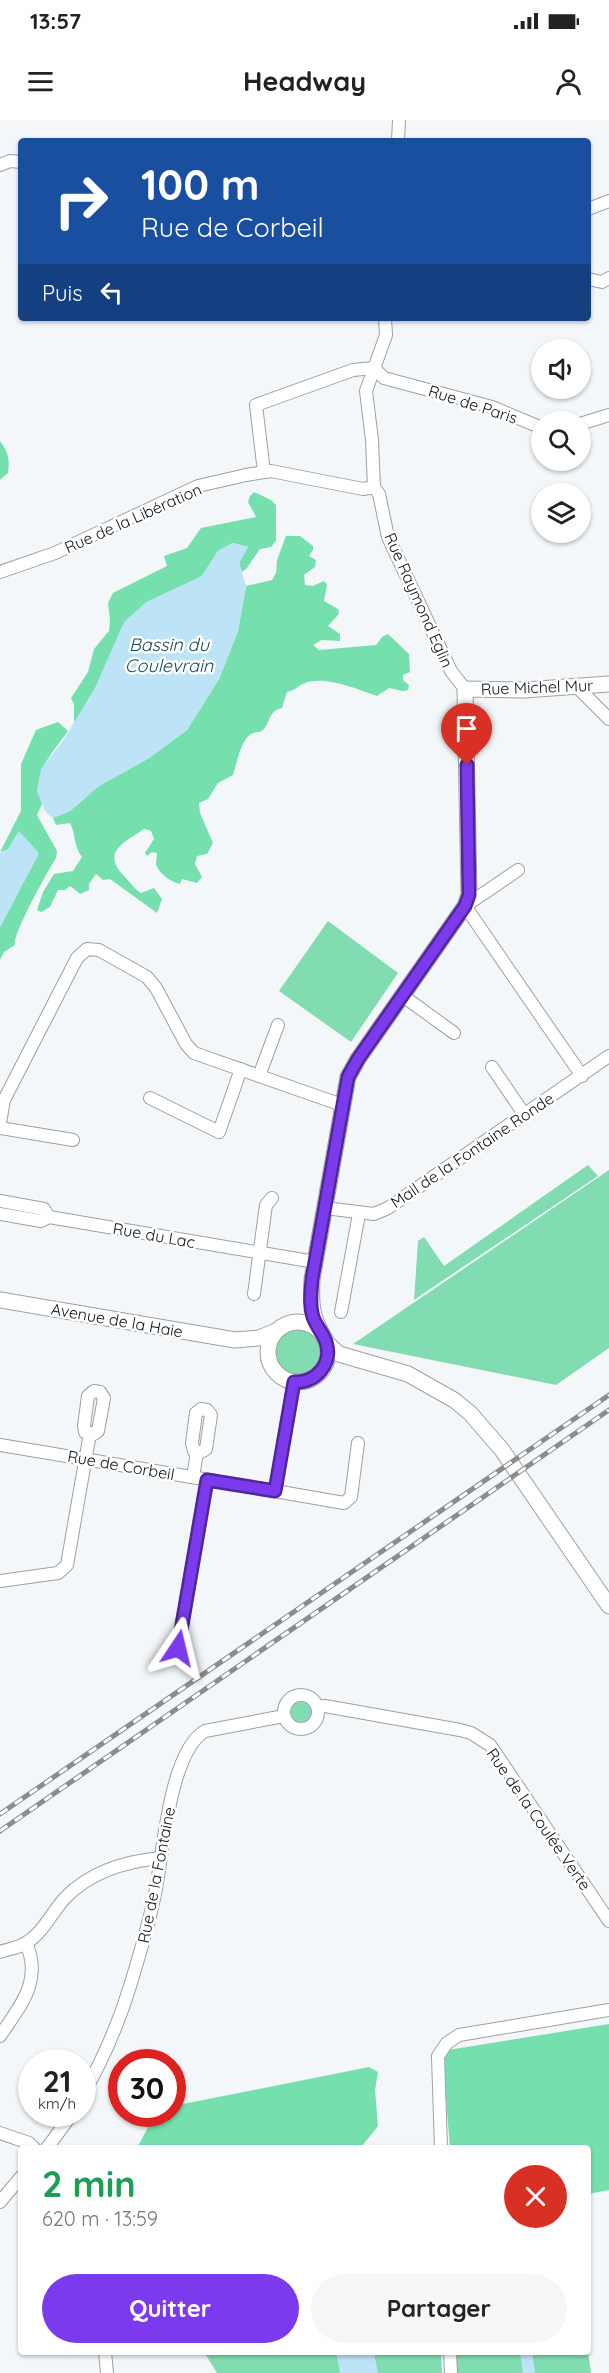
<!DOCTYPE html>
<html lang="fr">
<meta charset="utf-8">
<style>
:root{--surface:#fff;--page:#f6f6f6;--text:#222;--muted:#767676;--accent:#7c3aed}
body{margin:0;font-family:Quicksand,sans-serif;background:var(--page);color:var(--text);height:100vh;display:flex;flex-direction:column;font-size:22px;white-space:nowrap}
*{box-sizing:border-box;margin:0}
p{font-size:20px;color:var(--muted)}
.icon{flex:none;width:33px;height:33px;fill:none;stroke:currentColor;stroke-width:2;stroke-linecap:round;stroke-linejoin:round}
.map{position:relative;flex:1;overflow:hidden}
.panel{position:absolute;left:18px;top:2025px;width:573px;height:210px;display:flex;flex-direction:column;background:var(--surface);border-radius:6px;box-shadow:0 2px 4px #0004}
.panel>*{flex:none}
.guide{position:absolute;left:18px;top:18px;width:573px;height:183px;border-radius:6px;box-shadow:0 2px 4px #0004;background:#1a4fa0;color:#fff;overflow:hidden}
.fabs{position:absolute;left:531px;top:219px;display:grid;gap:12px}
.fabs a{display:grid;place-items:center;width:60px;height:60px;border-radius:50%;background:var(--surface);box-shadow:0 2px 4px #0004;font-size:30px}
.speed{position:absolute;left:18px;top:1929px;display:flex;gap:12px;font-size:30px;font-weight:700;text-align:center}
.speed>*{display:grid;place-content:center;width:78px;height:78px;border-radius:50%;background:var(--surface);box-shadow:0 2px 4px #0004;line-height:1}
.speed small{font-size:15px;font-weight:400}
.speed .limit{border:9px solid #d22;background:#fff;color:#111}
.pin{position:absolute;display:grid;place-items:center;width:51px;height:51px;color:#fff;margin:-62px -26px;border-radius:50% 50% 50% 0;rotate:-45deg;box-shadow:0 0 6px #0007}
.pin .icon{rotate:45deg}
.me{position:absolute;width:66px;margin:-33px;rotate:10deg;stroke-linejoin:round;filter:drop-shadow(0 0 4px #0008)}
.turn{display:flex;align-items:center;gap:21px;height:126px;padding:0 24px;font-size:27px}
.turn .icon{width:78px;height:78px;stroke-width:2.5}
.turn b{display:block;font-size:42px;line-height:51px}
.then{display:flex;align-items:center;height:57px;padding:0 24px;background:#0003;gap:12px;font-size:22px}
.round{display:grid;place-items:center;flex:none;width:63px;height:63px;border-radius:32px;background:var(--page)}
.overview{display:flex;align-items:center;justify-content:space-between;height:102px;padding:0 24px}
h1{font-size:36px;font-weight:800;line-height:45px;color:#1e9e55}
.primary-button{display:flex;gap:12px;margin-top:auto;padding:12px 24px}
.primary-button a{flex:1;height:69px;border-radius:36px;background:var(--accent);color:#fff;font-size:24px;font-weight:800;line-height:69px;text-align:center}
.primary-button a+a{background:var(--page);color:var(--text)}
.status{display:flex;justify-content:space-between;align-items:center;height:42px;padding:0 30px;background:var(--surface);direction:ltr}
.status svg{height:16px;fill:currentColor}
header{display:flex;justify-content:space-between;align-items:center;height:78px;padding:0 24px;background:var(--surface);font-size:27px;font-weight:800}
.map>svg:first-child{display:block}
</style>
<div class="status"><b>13:57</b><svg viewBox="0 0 49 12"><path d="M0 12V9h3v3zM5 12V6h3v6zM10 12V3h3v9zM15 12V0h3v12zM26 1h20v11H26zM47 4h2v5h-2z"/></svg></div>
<header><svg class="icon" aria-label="menu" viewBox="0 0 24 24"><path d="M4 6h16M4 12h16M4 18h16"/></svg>Headway<svg class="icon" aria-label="person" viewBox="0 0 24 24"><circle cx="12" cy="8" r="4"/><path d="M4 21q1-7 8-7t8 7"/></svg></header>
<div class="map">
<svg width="609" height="2253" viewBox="0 0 609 2253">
<rect width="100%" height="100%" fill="#f4f7f9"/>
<g fill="#81dcb1">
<path d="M328,801L398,853L351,922L279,871Z"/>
<path d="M588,1045L598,1056L414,1180L418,1121L424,1117L444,1146Z"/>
<path d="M609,1050V1228L556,1265L353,1224Z"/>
<circle cx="300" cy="1231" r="25"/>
<circle cx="301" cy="1592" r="10"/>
<path d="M204,2232H441L442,2253H217Z"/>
<path d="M455,2232H588L591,2253H455Z"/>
</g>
<g fill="#76dfae">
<path d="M0,321C8,332 10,339 8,353L0,360Z"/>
<path d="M254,372L271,380L276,385V421L271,427L260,429L247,448L242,452L239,443L248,427L233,423L218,431L202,456L182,466L94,570L74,603V584L71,578L88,552L94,529L109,511L110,500L108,483L113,473L167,446L164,436L187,428L201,408L256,397L248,382L250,376Z"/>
<path d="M286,416H300L313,426V430L309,436L316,440L315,447L304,455L305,465L313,466L324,461L327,465L324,481L338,489L339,494L328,506L340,514V521L322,520L313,525L319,530L376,525L382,517L388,514L409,534L410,552L403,555V560L409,565L408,570L403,571L389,568L377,576C359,570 322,554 303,564C296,567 296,570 287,572L282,588C269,591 271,600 264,609C259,614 256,611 251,614C240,621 237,644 233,655L218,663L208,679L199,683L200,693L213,723L207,734L197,736L195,744L202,757L197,763L182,759L180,764C171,762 158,753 156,744C156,741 157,737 157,733L152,732L147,736L145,733L154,719L151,711L144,709C126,722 100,731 124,756C129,761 135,770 141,773L154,768L162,779L157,793L110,759L103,760L96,754L89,764V770L80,774L70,766L65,770H58L50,787L41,792L37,790L43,772L54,754L73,751L82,737C73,725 76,714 70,703L56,705L53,698L70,691L99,666L149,638L187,610L219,559L238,511L246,466L272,460L276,453L277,440Z"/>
<path d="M58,602L68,611C52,634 30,654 42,684L37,695L57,731L56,738C48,751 13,813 15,825L4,832L0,840V807L39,733L7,730L0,732L21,691V644L36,610Z"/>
<path d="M609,1904V2070L588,2074V2028H450L442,1931Z"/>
<path d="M369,1947L378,1952L375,1970L378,2006L362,2026L351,2028H137L155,1994H172L173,1986Z"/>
</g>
<g fill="#bce4f6">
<path d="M233,423L248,427L239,443L246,466L238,511L219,559L187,610L149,638L99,666L70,691L53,698L45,691L37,671L41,649L62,622L94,570L124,502L146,482L202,456L218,431Z"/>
<path d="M19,711L39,733L0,807V733L7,730Z"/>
<path d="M336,2232H374L378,2253H340Z"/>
</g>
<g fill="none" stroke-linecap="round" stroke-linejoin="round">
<path stroke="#bce4f6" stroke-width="12" d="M526,2232L529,2253"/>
<g stroke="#9ea0a2" stroke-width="14">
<g id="minor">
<path d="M398,21L399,0"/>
<path d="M0,45L10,41L21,42"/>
<path d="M588,89L609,81"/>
<path d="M588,159L602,162L609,158"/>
<path d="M385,198L386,215L366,271L372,320L374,367L379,374L388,417L451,551L465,569"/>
<path d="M374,248L384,258L492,287L542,308"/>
<path d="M580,304L609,295"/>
<path d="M264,352L256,285L353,250L374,248"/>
<path d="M0,452L55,433L198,366L246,355L271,351L363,369L374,367"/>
<path d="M577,567L609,599"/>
<path d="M518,750L465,786L582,956"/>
<path d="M403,876L454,913"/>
<path d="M492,947L524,994"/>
<path d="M259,956L278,905"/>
<path d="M150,978L219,1012L241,949"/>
<path d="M0,1003L4,980L77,838L87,829L99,830L147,857L156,868L186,924L194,933L342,985"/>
<path d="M0,1008L73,1020"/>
<path d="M0,1081L44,1089L49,1097"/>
<path d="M325,1088L374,1094L388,1088L609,936"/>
<path d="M0,1094L41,1101L49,1097L315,1142"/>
<path d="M254,1174L266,1085L272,1078"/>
<path d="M341,1192L359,1094"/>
<path d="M94,1271L100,1272L104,1278L98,1311L94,1314L85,1312L84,1306L88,1276Z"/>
<path d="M201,1289L207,1290L211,1295L206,1329L201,1332L194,1331L192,1323L196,1293Z"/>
<path d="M0,1325L275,1371L294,1262"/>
<path d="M193,1357L197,1332"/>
<path d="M275,1371L344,1383L351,1377L358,1323"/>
<path d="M0,1461L58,1453L67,1445L90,1313"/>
<path d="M178,1528L207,1360"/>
<circle cx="301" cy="1592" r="17"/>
<path d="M318,1587L325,1586L460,1610L471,1613L490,1625L609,1801"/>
<path d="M0,1832C8,1829 19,1828 26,1823C43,1813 52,1792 65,1778C90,1752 127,1741 161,1738"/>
<path d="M0,1916C20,1886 43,1861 26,1823"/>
<path d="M82,1976C103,1940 119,1903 131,1863C140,1833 149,1804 155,1774C163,1735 169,1632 205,1611L284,1596"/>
<path d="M0,2013L29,2023L34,2028"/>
<path d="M47,2028L72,1994"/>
<path d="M441,2028L438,1936L447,1923L459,1915L609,1890"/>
<path d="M0,2082L21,2057"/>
<path d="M105,2232L107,2253"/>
<path d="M450,2232L451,2253"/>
</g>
</g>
<g stroke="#9ea0a2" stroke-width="17">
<g id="tertiary">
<path d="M0,1180L235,1220L259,1218L276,1211"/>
<circle cx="298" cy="1232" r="30"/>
<path d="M321,1212C311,1194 311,1180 312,1159L348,957L358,939L465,786L469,775L465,569L524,570L609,564"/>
<path d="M327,1223L339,1234L408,1254L454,1280L470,1293L502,1330L609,1486"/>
</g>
</g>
<use href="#minor" stroke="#fff" stroke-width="12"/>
<use href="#tertiary" stroke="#fff" stroke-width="15"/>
<g stroke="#8a8c8e" stroke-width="5">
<g id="rail">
<path d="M0,1694L609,1275"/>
<path d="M0,1711L609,1290"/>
</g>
</g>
<use href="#rail" stroke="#fff" stroke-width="3" stroke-dasharray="9" stroke-linecap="butt"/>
</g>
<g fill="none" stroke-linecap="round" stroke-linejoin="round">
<g stroke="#51269a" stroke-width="15">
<path id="route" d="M178,1528L207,1360L275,1371L294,1262C316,1263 333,1244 326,1222C323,1213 316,1206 313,1197C309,1185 311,1172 312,1159L348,957L358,939L465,786L469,775L467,645"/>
</g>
<use href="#route" stroke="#7c3aed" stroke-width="10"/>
</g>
<g text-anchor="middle" stroke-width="5" stroke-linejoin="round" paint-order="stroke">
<g font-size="16" fill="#0f1011" stroke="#fff">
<text transform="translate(473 284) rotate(18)" y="6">Rue de Paris</text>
<text transform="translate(133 398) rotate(-24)" y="6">Rue de la Libération</text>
<text transform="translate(419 480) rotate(66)" y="6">Rue Raymond Eglin</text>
<text transform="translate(537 567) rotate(-2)" y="6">Rue Michel Mur</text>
<text transform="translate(472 1030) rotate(-34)" y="6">Mail de la Fontaine Ronde</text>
<text transform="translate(154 1115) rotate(10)" y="6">Rue du Lac</text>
<text transform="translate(117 1200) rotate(10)" y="6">Avenue de la Haie</text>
<text transform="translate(121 1345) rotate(10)" y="6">Rue de Corbeil</text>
<text transform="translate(539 1699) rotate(55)" y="6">Rue de la Coulée Verte</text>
<text transform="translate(156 1755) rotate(-79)" y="6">Rue de la Fontaine</text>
</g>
<g font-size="18" font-style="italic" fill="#184a5d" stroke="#fff">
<text x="169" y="531">Bassin du<tspan x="169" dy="21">Coulevrain</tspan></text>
</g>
</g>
</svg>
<div class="fabs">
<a><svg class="icon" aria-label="sound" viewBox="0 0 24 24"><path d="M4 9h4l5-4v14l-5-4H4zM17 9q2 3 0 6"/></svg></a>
<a><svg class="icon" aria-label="search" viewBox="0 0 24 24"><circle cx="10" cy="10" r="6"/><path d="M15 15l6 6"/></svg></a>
<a><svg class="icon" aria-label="layers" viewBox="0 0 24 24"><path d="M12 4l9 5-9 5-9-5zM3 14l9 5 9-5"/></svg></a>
</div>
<div class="speed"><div>21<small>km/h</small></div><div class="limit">30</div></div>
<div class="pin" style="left:467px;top:645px;background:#d93025"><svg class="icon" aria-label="arrive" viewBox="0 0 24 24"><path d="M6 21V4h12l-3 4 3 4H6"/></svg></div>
<svg class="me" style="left:178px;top:1528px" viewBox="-20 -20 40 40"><path d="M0-17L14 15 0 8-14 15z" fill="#7c3aed" stroke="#fff" stroke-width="4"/></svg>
<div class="guide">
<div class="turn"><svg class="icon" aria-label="right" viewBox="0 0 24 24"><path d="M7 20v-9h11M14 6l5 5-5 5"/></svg><div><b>100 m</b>Rue de Corbeil</div></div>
<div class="then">Puis<svg class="icon" aria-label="left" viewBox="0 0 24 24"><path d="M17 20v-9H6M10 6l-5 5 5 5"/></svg></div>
</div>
<section class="panel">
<div class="overview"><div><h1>2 min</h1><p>620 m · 13:59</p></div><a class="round" style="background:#d93025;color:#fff"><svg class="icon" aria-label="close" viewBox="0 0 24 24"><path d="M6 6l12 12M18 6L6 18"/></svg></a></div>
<div class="primary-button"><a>Quitter</a><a>Partager</a></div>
</section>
</div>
